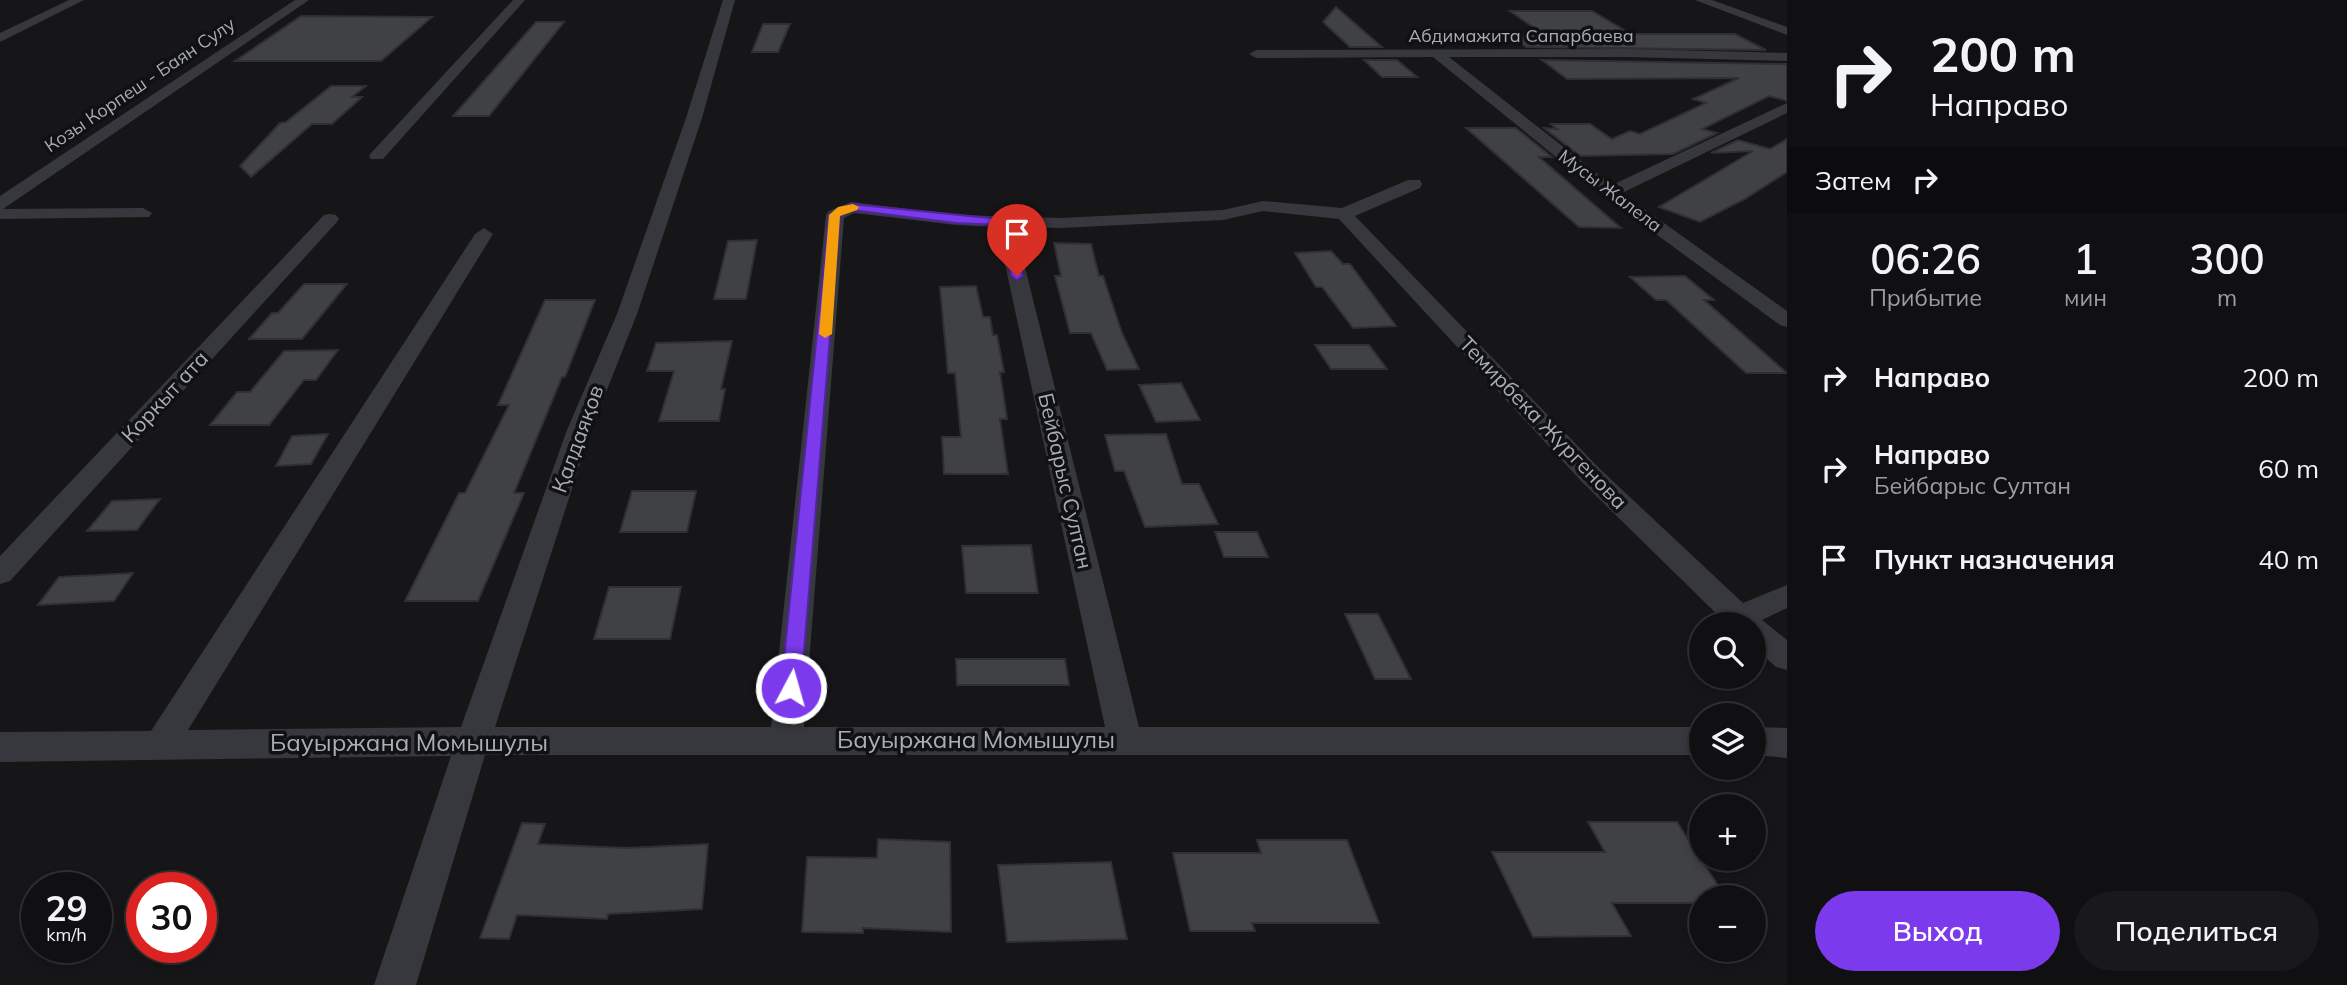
<!DOCTYPE html>
<html lang="ru">
<meta charset="utf-8">
<style>
:root{--surface:#101012;--page:#19191b;--text:#f1f3f6;--muted:#9c9d9f;--line:#303032;--accent:#7c3aed}
body{margin:0;font-family:Mulish,sans-serif;background:var(--page);color:var(--text);height:100vh;display:flex;flex-direction:column;font-size:26px;white-space:nowrap}
*{box-sizing:border-box;margin:0}
p{font-size:23px;color:var(--muted)}
.icon{flex:none;width:38px;height:38px;fill:none;stroke:currentColor;stroke-width:2;stroke-linecap:round;stroke-linejoin:round}
.map{position:relative;flex:1;overflow:hidden}
.drawer{display:flex;flex-direction:column;background:var(--surface);width:560px}
.drawer>*{flex:none}
.hud{background:#101012;color:var(--text);overflow:hidden}
.fabs{position:absolute;left:1689px;top:612px;display:grid;gap:14px}
.fabs a{display:grid;place-items:center;width:77px;height:77px;border-radius:50%;background:var(--surface);box-shadow:0 4px 10px #0003,0 0 0 2px var(--line);font-size:35px}
.speed{position:absolute;left:21px;top:872px;display:flex;gap:14px;font-size:35px;font-weight:700;text-align:center}
.speed>*{display:grid;place-content:center;width:91px;height:91px;border-radius:50%;background:var(--surface);box-shadow:0 4px 10px #0003,0 0 0 2px var(--line);line-height:1}
.speed small{font-size:18px;font-weight:400}
.speed .limit{border:10px solid #d22;background:#fff;color:#111}
.pin{position:absolute;display:grid;place-items:center;width:60px;height:60px;color:#fff;margin:-72px -30px;border-radius:50% 50% 50% 0;rotate:-45deg;box-shadow:0 0 7px #0007}
.pin .icon{rotate:45deg}
.me{position:absolute;width:77px;margin:-38px;rotate:6deg;stroke-linejoin:round;filter:drop-shadow(0 0 5px #0008)}
.turn{display:flex;align-items:center;gap:24px;height:147px;padding:0 28px;font-size:32px}
.turn .icon{width:91px;height:91px;stroke-width:2.5}
.turn b{display:block;font-size:49px;line-height:60px}
.then{display:flex;align-items:center;height:66px;padding:0 28px;background:#0003;gap:14px;font-size:26px}
.eta{display:flex;justify-content:space-evenly;align-items:center;height:119px;text-align:center}
.eta b{font-size:42px;font-weight:600;line-height:49px}
.cta{display:flex;gap:14px;margin-top:auto;padding:14px 28px}
.cta a{flex:1;height:80px;border-radius:42px;background:var(--accent);color:#fff;font-size:28px;font-weight:600;line-height:80px;text-align:center}
.cta a+a{background:var(--page);color:var(--text)}
ul{padding:0;list-style:none}
li{display:flex;align-items:center;gap:21px;height:91px;padding:0 28px}
li div{flex:1}
li b{display:block;font-size:26px}
li em{font-style:normal}
main{display:flex;flex:1;min-height:0}
.map>svg:first-child{display:block}
</style>
<main>
<div class="map">
<svg width="1787" height="985" viewBox="0 0 1787 985">
<rect width="100%" height="100%" fill="#161618"/>
<g fill="#404145" stroke="#303034" stroke-width="2">
<path d="M1336,7L1382,47H1350L1323,22Z"/>
<path d="M1510,11H1592L1631,34H1735L1766,50L1526,47L1510,34L1544,35Z"/>
<path d="M301,16L432,17L381,61H235Z"/>
<path d="M536,22H564L489,116H453Z"/>
<path d="M763,24H790L778,52H752Z"/>
<path d="M1364,60H1397L1417,77H1382Z"/>
<path d="M1542,60L1787,64V101L1769,96L1702,129L1717,133L1673,154L1580,156L1544,128L1557,129L1551,124H1590L1612,139L1630,131L1640,134L1706,103L1693,99L1739,78L1567,79Z"/>
<path d="M331,86H366L352,97H362L332,124H312L251,177L240,166L280,123L286,122Z"/>
<path d="M1466,128H1516L1552,157H1539L1621,228L1579,227Z"/>
<path d="M1787,139V172L1745,199L1700,222L1659,207L1753,151L1711,153L1738,140L1770,149Z"/>
<path d="M757,240L746,299H714L728,241Z"/>
<path d="M1054,243L1091,244L1099,276H1103L1122,333L1139,369L1107,370L1091,333H1070L1055,276H1061Z"/>
<path d="M1331,251L1343,264H1350L1396,326L1353,328L1322,287H1316L1295,253Z"/>
<path d="M1685,276L1714,300H1704L1787,373H1746L1666,300H1656L1630,277Z"/>
<path d="M304,284H347L302,339H249L272,313H278Z"/>
<path d="M976,286L983,317H990L993,335H997L1004,372H1000L1007,419H1000L1008,474H944L942,437H961L955,373H948L940,287Z"/>
<path d="M545,300H595L565,377H562L514,493H524L478,601H405L459,493H465L509,405H498Z"/>
<path d="M732,341L721,389H725L719,421H659L674,371H647L656,343Z"/>
<path d="M1315,345H1369L1387,369H1331Z"/>
<path d="M338,350L316,380H304L269,425H210L237,392H250L284,351Z"/>
<path d="M1181,383L1200,420L1156,422L1139,385Z"/>
<path d="M328,434L311,464L276,466L292,436Z"/>
<path d="M1166,434L1182,484H1199L1218,524L1145,527L1124,471H1115L1105,435Z"/>
<path d="M632,491H696L687,532H620Z"/>
<path d="M160,499L137,530L87,531L112,501Z"/>
<path d="M1215,532H1257L1268,557H1224Z"/>
<path d="M1031,545L1038,593H966L962,546Z"/>
<path d="M133,573L114,601L38,605L59,577Z"/>
<path d="M609,587H681L670,639H594Z"/>
<path d="M1345,614H1378L1411,679H1375Z"/>
<path d="M956,659H1065L1069,685H957Z"/>
<path d="M1588,822H1677L1726,898H1701V903H1612L1631,936L1533,937L1492,852H1605Z"/>
<path d="M522,823L545,824L538,844L627,848L708,844L702,909L608,914L607,919L517,915L509,939L480,938Z"/>
<path d="M878,839L950,842L951,932L863,928V933L802,932L807,857L877,858Z"/>
<path d="M1257,840H1347L1379,923H1252L1255,931H1190L1173,853H1261Z"/>
<path d="M1111,862L1127,939L1007,942L998,865Z"/>
</g>
<g fill="none" stroke-linecap="round" stroke-linejoin="round">
<g fill="#37383d" fill-rule="evenodd">
<path d="M69,0H84L0,42V33Z"/>
<path d="M295,0H309L3,209L143,208L152,213L149,217L0,219V196Z"/>
<path d="M513,0H525L383,159H371L369,156L371,153Z"/>
<path d="M723,0H735L702,118L637,314L591,430L495,727H771L826,215L829,211L851,202L956,215L1061,218L1223,210L1263,201L1342,208L1408,180H1420L1422,184L1420,188L1355,216L1601,470L1743,603L1787,585V608L1762,620L1787,640V670L1776,667L1754,647V625H1728L1582,482L1339,219L1263,211L1223,220L1061,228L1015,227L1139,727H1701V755H485L416,985H374L451,756L0,762V732L151,731L475,234L484,228L493,234L188,730L461,727L567,430L617,314L686,118ZM854,213L956,225L997,227L1105,727H804L844,218Z"/>
<path d="M1695,0H1712L1787,27V35Z"/>
<path d="M1627,49L1787,53V61L1627,57H1449L1612,185L1787,103V113L1622,193L1787,311V327L1780,325L1604,196L1433,57L1256,58L1249,54L1256,50Z"/>
<path d="M330,214L336,215L339,219L336,223L10,581L0,584V556L324,215Z"/>
<path d="M1754,727L1787,728V758L1754,755Z"/>
</g>
</g>
<path fill="#7c3aed" stroke="#51269a" stroke-width="2" d="M851,204L1009,220L1023,276L1017,280L1011,276L1000,225L956,223L852,210L840,216L801,688L798,693L791,696L784,693L781,688L829,215Z"/>
<path fill="#f59e0b" d="M853,204L859,207L857,210L840,216L832,334L825,338L819,334L829,215L838,207Z"/>
<g text-anchor="middle" stroke-width="7" stroke-linejoin="round" paint-order="stroke">
<g font-size="18" fill="#a8adb8" stroke="#111113">
<text x="1521" y="42">Абдимажита Сапарбаева</text>
<text transform="translate(140 85) rotate(-34)" y="6">Козы Корпеш - Баян Сулу</text>
<text transform="translate(1610 191) rotate(37)" y="6">Мусы Жалела</text>
</g>
<g font-size="21" fill="#a8adb8" stroke="#111113">
<text transform="translate(165 397) rotate(-47)" y="7">Коркыт ата</text>
<text transform="translate(1543 423) rotate(46)" y="7">Темирбека Жүргенова</text>
<text transform="translate(578 439) rotate(-70)" y="7">Қалдаяқов</text>
<text transform="translate(1065 481) rotate(77)" y="7">Бейбарыс Султан</text>
</g>
<g font-size="24" fill="#a8adb8" stroke="#111113">
<text x="976" y="748">Бауыржана Момышулы</text>
<text x="409" y="751">Бауыржана Момышулы</text>
</g>
</g>
</svg>
<div class="fabs">
<a><svg class="icon" aria-label="search" viewBox="0 0 24 24"><circle cx="10" cy="10" r="6"/><path d="M15 15l6 6"/></svg></a>
<a><svg class="icon" aria-label="layers" viewBox="0 0 24 24"><path d="M12 4l9 5-9 5-9-5zM3 14l9 5 9-5"/></svg></a>
<a>+</a>
<a>−</a>
</div>
<div class="speed"><div>29<small>km/h</small></div><div class="limit">30</div></div>
<div class="pin" style="left:1017px;top:276px;background:#d93025"><svg class="icon" aria-label="arrive" viewBox="0 0 24 24"><path d="M6 21V4h12l-3 4 3 4H6"/></svg></div>
<svg class="me" style="left:791px;top:688px" viewBox="-20 -20 40 40"><circle r="17" fill="#7c3aed" stroke="#fff" stroke-width="3"/><path d="M0-11L8 9 0 5-8 9z" fill="#fff"/></svg>
</div>
<section class="drawer">
<div class="hud">
<div class="turn"><svg class="icon" aria-label="right" viewBox="0 0 24 24"><path d="M7 20v-9h11M14 6l5 5-5 5"/></svg><div><b>200 m</b>Направо</div></div>
<div class="then">Затем<svg class="icon" aria-label="right" viewBox="0 0 24 24"><path d="M7 20v-9h11M14 6l5 5-5 5"/></svg></div>
</div>
<div class="eta">
<div><b>06:26</b><p>Прибытие</p></div>
<div><b>1</b><p>мин</p></div>
<div><b>300</b><p>m</p></div>
</div>
<ul>
<li><svg class="icon" aria-label="right" viewBox="0 0 24 24"><path d="M7 20v-9h11M14 6l5 5-5 5"/></svg><div><b>Направо</b></div><em>200 m</em></li>
<li><svg class="icon" aria-label="right" viewBox="0 0 24 24"><path d="M7 20v-9h11M14 6l5 5-5 5"/></svg><div><b>Направо</b><p>Бейбарыс Султан</p></div><em>60 m</em></li>
<li><svg class="icon" aria-label="arrive" viewBox="0 0 24 24"><path d="M6 21V4h12l-3 4 3 4H6"/></svg><div><b>Пункт назначения</b></div><em>40 m</em></li>
</ul>
<div class="cta"><a>Выход</a><a>Поделиться</a></div>
</section>
</main>
